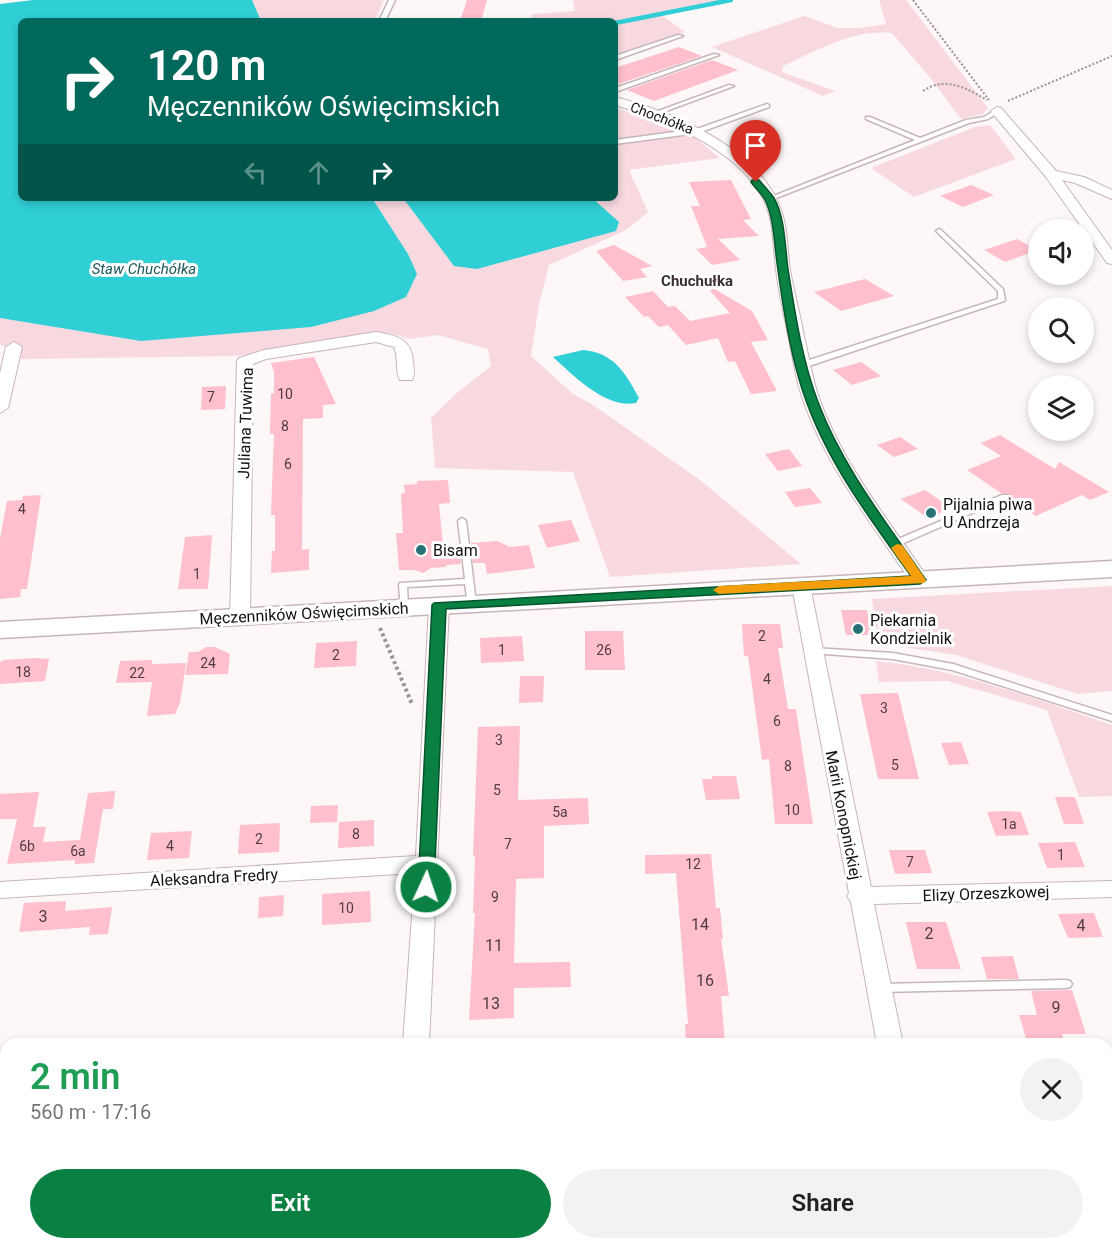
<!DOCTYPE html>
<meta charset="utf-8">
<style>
:root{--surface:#fff;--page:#f2f2f2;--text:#202124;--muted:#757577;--accent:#0b8043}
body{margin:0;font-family:Roboto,sans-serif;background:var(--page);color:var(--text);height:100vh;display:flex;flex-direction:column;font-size:22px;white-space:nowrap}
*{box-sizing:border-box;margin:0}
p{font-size:20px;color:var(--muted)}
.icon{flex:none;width:33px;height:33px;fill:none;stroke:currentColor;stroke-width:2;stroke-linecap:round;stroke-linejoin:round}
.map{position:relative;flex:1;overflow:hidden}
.panel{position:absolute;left:0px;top:1038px;width:1113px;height:212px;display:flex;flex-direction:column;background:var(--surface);border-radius:18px 18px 0 0;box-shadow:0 3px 9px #0003}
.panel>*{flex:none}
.hud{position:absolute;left:18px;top:18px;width:600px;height:183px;border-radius:9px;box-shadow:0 3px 9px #0003;background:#00695c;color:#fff;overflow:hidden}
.fabs{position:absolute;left:1028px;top:219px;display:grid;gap:12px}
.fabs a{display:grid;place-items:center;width:66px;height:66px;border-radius:50%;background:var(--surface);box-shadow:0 3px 9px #0003;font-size:30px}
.pin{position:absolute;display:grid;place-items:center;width:51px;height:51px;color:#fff;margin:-62px -26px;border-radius:50% 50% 50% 0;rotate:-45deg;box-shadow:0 0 6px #0007}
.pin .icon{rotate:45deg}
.me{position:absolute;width:66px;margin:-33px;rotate:3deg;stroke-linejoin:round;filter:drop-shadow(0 0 4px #0008)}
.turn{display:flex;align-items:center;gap:21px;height:126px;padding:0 30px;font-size:27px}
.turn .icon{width:78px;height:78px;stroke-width:2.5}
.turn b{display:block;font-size:42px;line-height:51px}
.lanes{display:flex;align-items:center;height:57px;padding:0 30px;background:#0003;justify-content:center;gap:30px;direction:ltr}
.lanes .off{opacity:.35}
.round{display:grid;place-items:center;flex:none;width:63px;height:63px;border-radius:32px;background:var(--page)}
.headline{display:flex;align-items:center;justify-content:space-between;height:102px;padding:0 30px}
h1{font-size:36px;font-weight:600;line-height:45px;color:#1e9e55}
.cta{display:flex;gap:12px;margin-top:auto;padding:12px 30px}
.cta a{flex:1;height:69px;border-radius:36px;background:var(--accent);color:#fff;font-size:24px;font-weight:600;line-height:69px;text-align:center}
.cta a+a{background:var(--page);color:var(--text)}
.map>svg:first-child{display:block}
</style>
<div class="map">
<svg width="1112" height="1249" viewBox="0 0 1112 1249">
<rect width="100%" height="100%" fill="#fef7f8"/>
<g fill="#f7d9df">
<path d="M252,0H384L375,21H261Z"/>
<path d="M573,0H721L659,13L685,32L615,55V21H530L532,14L575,11Z"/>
<path d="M879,0H906L988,108L983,114L961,119L932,80L892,33C854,29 817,50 783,66L782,72L835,91L823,96L712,47L804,16L838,28H861L886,24Z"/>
<path d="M615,108L684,129L720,158L629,170L648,212L626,230L549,265L539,304L531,356L573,394L593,405L700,480L801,564L610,577L573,472L435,468L431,418L458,392L491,366L488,349L438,335L409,339L390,333L361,334L237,356L22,359L0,344V318L66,328L408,254L372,198H615Z"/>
<path d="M990,125L1016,159L914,197L871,168L975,127Z"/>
<path d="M1112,586V691L1078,694L956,655L878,643L872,599Z"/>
<path d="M876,661C957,669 1035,699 1112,725V796L1079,797L1047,710L947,681L879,682Z"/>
</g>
<g fill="#30cfd6">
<path d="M33,0H252L261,21H21V198H372L408,254L417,274L406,297L374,311L311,327L141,341L0,318V4Z"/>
<path d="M403,198H592L619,222L616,231L477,269L454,266Z"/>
<path d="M583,350C614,353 625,372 639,398L636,403C606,409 574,376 553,357Z"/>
</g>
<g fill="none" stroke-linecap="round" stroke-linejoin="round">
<path stroke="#30cfd6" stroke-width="4.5" d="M615,23L731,0"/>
</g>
<g fill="#ffbfcc">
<path d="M467,0H487L481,21H460Z"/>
<path d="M679,47L702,56L615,85V68Z"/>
<path d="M712,60L738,70L654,101L627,90Z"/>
<path d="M731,180L751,219L743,220L759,236L718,239L740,260L712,265L696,249L707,247L691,206H700L689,182Z"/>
<path d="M971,185L994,195L963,207L940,196Z"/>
<path d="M1017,239L1037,250L1005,262L984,250Z"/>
<path d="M614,245L652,266L640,269L647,277L623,281L596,251Z"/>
<path d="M865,279L894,296L841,311L814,292Z"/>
<path d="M713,288L752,311L768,340L751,342L777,391L751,394L735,361L728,362L718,338L686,345L668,325L659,327L648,316L644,317L625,297L653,291L668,307L675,306L690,321L730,313L710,291Z"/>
<path d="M314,357L336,404L323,405V418L303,419L302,550L309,549V570L271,573L272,551H275V515H271L274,434H270L271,394L274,393V372L271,363Z"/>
<path d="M861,362L881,376L852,385L833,370Z"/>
<path d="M226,386L225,409L201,410L202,387Z"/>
<path d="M1000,435L1055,469L1059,462L1109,492L1090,500L1082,495L1036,516L1010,499V494L1001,493L967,470L1001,456L981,443Z"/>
<path d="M900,437L918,449L894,457L877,445Z"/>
<path d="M789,449L802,466L778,471L765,454Z"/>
<path d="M448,480L450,503L439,504L443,546L459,545L461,564L446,565V567L431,568L423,573L415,570H399L396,533H403L401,494L405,493L404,485L417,484V481Z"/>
<path d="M810,488L822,503L795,507L785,492Z"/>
<path d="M925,490L951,508L928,518L901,499Z"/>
<path d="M41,495L27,589H21L20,597L0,599V539L7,501L22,500L23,496Z"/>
<path d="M571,520L580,541L547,548L538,525Z"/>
<path d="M212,535L208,589H178L185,537Z"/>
<path d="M497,541L510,547L529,545L535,568L487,574L485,563H473L471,543Z"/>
<path d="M841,610H867L871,635H846Z"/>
<path d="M742,624H780L783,648H778L788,709H796L813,824H775L769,759L762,760L748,656H744Z"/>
<path d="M585,631H623L625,670H585Z"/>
<path d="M522,636L524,661L481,663L480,638Z"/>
<path d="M357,641L356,666L314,668L316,643Z"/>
<path d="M206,647H215L230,654L228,674L185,675L189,652H198Z"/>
<path d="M35,658L49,659L45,681L0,684V662L4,660Z"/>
<path d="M152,660V664L186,663L180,703L175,714L147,716L152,682L116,683L120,661Z"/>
<path d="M520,676H544L543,702L519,703Z"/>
<path d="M898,693L919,779H878L860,694Z"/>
<path d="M520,726L518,800L588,798L589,824L544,826V878L516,879L514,963L570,962L571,987L514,988V1018L469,1020L475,913H473L475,856H473L478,727Z"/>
<path d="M961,742L969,764L949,765L941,743Z"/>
<path d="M712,776H736L740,799L706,800L702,779H712Z"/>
<path d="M115,791L113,809H103L94,863L75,864V860L7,864L17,819H0V794L39,792L33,827H46L43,842L80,840L88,793Z"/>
<path d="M1055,797H1075L1084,824H1064Z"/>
<path d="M338,805L337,822L310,823L311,806Z"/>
<path d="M1006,811L1021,812L1029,835L996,836L987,812Z"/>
<path d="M374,820V846L338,848L339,822Z"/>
<path d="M280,823L279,852L238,854L240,825Z"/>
<path d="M192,831L189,858L147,860L151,833Z"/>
<path d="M1075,842L1085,867L1047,868L1038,843Z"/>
<path d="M889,850H925L932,873L895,874Z"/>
<path d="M711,854L716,908H720L723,939H721L729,996H721L725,1044H686L685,1024H688L676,873L645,874V855Z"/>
<path d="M370,891L371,922L322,925V894Z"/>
<path d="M284,895L283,916L258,918L259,897Z"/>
<path d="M66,901L65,911L112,907L108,934L89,935L90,927L19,932L24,903Z"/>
<path d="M1094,913L1103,937L1068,938L1058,914Z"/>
<path d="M906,922H946L961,969H917Z"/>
<path d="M1013,956L1019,979H987L981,957Z"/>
<path d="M1072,990L1086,1034H1062L1064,1041H1027L1019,1015H1037L1031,991Z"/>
</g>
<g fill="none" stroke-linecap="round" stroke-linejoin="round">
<g stroke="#c7b6b9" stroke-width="3">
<g id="lane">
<path d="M389,0H395L385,21H379Z"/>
<path d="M678,35L683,36L615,60V56Z"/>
<path d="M714,54L719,55L615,92V88Z"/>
<path d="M729,85L734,86L658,114L653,113Z"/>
<path d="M767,104L769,105V107L698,133L615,144V140L697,129Z"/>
<path d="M997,109L1000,111L999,112L988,119L969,123L771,200L766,199L915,140L866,119V117H870L920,138L966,120L984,117Z"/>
<path d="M939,229L941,230L1003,289L1005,300L1004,301L806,367H800V363L998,299V291L937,232L936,231Z"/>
<path d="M1002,495H1008L1009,497L897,546L894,547L890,544L891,542Z"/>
<path d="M462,518L466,521L476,603L472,606L468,603L465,584L407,587L408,607L407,609H401L399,585L400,583L465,579L458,521Z"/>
<path d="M814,648L893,653L953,664L1112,715V721L952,670L893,659L811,653L809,651Z"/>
<path d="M1066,980L1070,981L1072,984L1070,987L1066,988L879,992L875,991L873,988L875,985L879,984Z"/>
</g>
</g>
<g stroke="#c7b6b9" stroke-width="2">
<g id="street">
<path d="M615,97C673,112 757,147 780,207C788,227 787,249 790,270C794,292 800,314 804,336C809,357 812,378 819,398C843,465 890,522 929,580L927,584H913C873,526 825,465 802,397C795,377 793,356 788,335C784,313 778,291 776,268C773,247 774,225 766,205C744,151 667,121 615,105Z"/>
<path d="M997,107L1001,108L1056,171L1084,177L1112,190V199L1075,183L1062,180L1112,250V264L1107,263L1046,177L993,114L991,111Z"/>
<path d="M376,332C396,335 412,339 413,362C414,368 415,375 412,380H400C395,371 399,358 394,347L376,342L266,359L253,364L250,616L247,620H233L230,616L237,361L239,358L264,350Z"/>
<path d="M14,342L22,347L8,408L0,413V373L6,347Z"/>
<path d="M801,580L808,582L810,586L871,887L1112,881V897L874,904L903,1044H877L851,902L847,896L849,893L792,586L794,582Z"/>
<path d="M439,599L446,601L449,605L429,1044H403L415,873L0,898V882L416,856L429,605L432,601Z"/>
<path d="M1112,1129V1151L1107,1152V1130Z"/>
<path d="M6,1206V1230L0,1231V1207Z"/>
<rect x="389" y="1244" width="28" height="5"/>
<path d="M914,1244H942L944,1249H916Z"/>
</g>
</g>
<g stroke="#c7b6b9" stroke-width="3">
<path id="secondary" d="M1112,561V577L0,638V622Z"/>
</g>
<g stroke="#999394" stroke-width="2" stroke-dasharray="2 2" stroke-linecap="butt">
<path d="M913,0L989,100"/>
<path d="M923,91C944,76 967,88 987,100"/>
<path d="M1008,101L1112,56"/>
</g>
<path stroke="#999394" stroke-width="4" stroke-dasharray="3 3" stroke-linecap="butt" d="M380,628L412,704"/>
<use href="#lane" fill="#fff" fill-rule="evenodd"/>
<use href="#street" fill="#fff" fill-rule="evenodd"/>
<use href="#secondary" fill="#fff" fill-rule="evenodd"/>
</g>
<path fill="#0b8043" stroke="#07532c" stroke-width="1.5" d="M752,180H759C764,186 770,192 774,198C785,217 785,247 788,269C795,313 802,360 818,402C843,468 887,523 926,580L920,584L446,609L434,887L432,891H420L418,887L432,605L434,603L911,576C867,515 820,453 799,379C788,342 782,301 777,263C774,243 774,218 765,200C762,194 755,188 751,182Z"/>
<path fill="#f59e0b" d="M897,544L902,545L924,577L926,580L924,583L719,594L713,590L719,586L911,576L891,548Z"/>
<g fill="#287276" stroke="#fff" stroke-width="2">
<circle cx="931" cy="513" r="6"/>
<circle cx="421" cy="550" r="6"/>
<circle cx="858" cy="629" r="6"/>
</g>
<g text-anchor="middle" stroke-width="6" stroke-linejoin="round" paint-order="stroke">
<g font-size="14" fill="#151011" stroke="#fff">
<text transform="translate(662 118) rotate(21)" y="5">Chochółka</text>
</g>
<g font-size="14" fill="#503c40">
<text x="285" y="399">10</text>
<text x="211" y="402">7</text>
<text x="285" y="431">8</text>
<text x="288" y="469">6</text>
<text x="22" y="514">4</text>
<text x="197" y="579">1</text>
<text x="762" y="641">2</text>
<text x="502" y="655">1</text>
<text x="604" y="655">26</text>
<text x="336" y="660">2</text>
<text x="208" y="668">24</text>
<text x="23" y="677">18</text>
<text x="137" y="678">22</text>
<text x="767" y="684">4</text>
<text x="884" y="713">3</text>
<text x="777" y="726">6</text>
<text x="499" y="745">3</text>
<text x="895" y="770">5</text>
<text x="788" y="771">8</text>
<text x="497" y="795">5</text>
<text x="792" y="815">10</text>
<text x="560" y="817">5a</text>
<text x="1009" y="829">1a</text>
<text x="356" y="839">8</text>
<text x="259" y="844">2</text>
<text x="508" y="849">7</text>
<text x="27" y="851">6b</text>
<text x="170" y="851">4</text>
<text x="78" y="856">6a</text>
<text x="1061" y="860">1</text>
<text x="910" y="867">7</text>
<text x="693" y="869">12</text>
<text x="495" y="902">9</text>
<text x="346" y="913">10</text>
</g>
<g font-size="15" font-style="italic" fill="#1b585b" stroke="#fff">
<text x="144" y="274">Staw Chuchółka</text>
</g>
<g font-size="15" font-weight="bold" fill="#3b2e31" stroke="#fff">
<text x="697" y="286">Chuchułka</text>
</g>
<g font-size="16" fill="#151011" stroke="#fff">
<text transform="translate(245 423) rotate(-88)" y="6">Juliana Tuwima</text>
<text transform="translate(304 613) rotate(-3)" y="6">Męczenników Oświęcimskich</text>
<text transform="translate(844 815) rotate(79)" y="6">Marii Konopnickiej</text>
<text transform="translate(214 877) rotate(-3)" y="6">Aleksandra Fredry</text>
<text transform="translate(986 893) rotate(-2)" y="6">Elizy Orzeszkowej</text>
</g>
<g font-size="16" fill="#151011" stroke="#fff" text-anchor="start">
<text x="943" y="510">Pijalnia piwa<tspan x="943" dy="18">U Andrzeja</tspan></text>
<text x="433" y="556">Bisam</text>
<text x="870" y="626">Piekarnia<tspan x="870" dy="18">Kondzielnik</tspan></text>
</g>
<g font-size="16" fill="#503c40">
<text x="43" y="922">3</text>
<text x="700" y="930">14</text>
<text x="1081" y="931">4</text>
<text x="929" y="939">2</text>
<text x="494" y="951">11</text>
<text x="705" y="986">16</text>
<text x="491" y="1009">13</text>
<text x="1056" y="1013">9</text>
</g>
</g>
</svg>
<div class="fabs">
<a><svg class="icon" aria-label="sound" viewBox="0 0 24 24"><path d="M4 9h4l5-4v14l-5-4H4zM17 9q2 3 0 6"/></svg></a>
<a><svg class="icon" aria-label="search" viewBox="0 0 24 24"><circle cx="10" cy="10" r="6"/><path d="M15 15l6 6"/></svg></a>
<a><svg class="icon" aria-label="layers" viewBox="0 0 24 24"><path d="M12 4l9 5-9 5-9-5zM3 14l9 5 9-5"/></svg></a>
</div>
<div class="pin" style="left:756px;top:182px;background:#d93025"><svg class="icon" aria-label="arrive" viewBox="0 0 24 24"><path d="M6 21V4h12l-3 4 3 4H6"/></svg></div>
<svg class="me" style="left:426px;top:887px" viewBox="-20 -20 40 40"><circle r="17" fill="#0b8043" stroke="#fff" stroke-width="3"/><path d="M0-11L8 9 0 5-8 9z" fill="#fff"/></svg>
<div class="hud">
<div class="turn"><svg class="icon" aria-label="right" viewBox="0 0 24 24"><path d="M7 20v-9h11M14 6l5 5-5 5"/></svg><div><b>120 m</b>Męczenników Oświęcimskich</div></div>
<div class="lanes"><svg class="icon off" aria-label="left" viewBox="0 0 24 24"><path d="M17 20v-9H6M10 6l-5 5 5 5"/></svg><svg class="icon off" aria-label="ahead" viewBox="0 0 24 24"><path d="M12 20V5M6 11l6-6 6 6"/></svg><svg class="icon" aria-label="right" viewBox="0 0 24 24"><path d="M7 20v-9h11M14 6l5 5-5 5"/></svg></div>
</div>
<section class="panel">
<div class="headline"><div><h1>2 min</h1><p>560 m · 17:16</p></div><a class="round"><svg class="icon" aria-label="close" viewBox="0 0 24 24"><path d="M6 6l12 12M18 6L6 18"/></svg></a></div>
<div class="cta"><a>Exit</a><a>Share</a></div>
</section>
</div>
